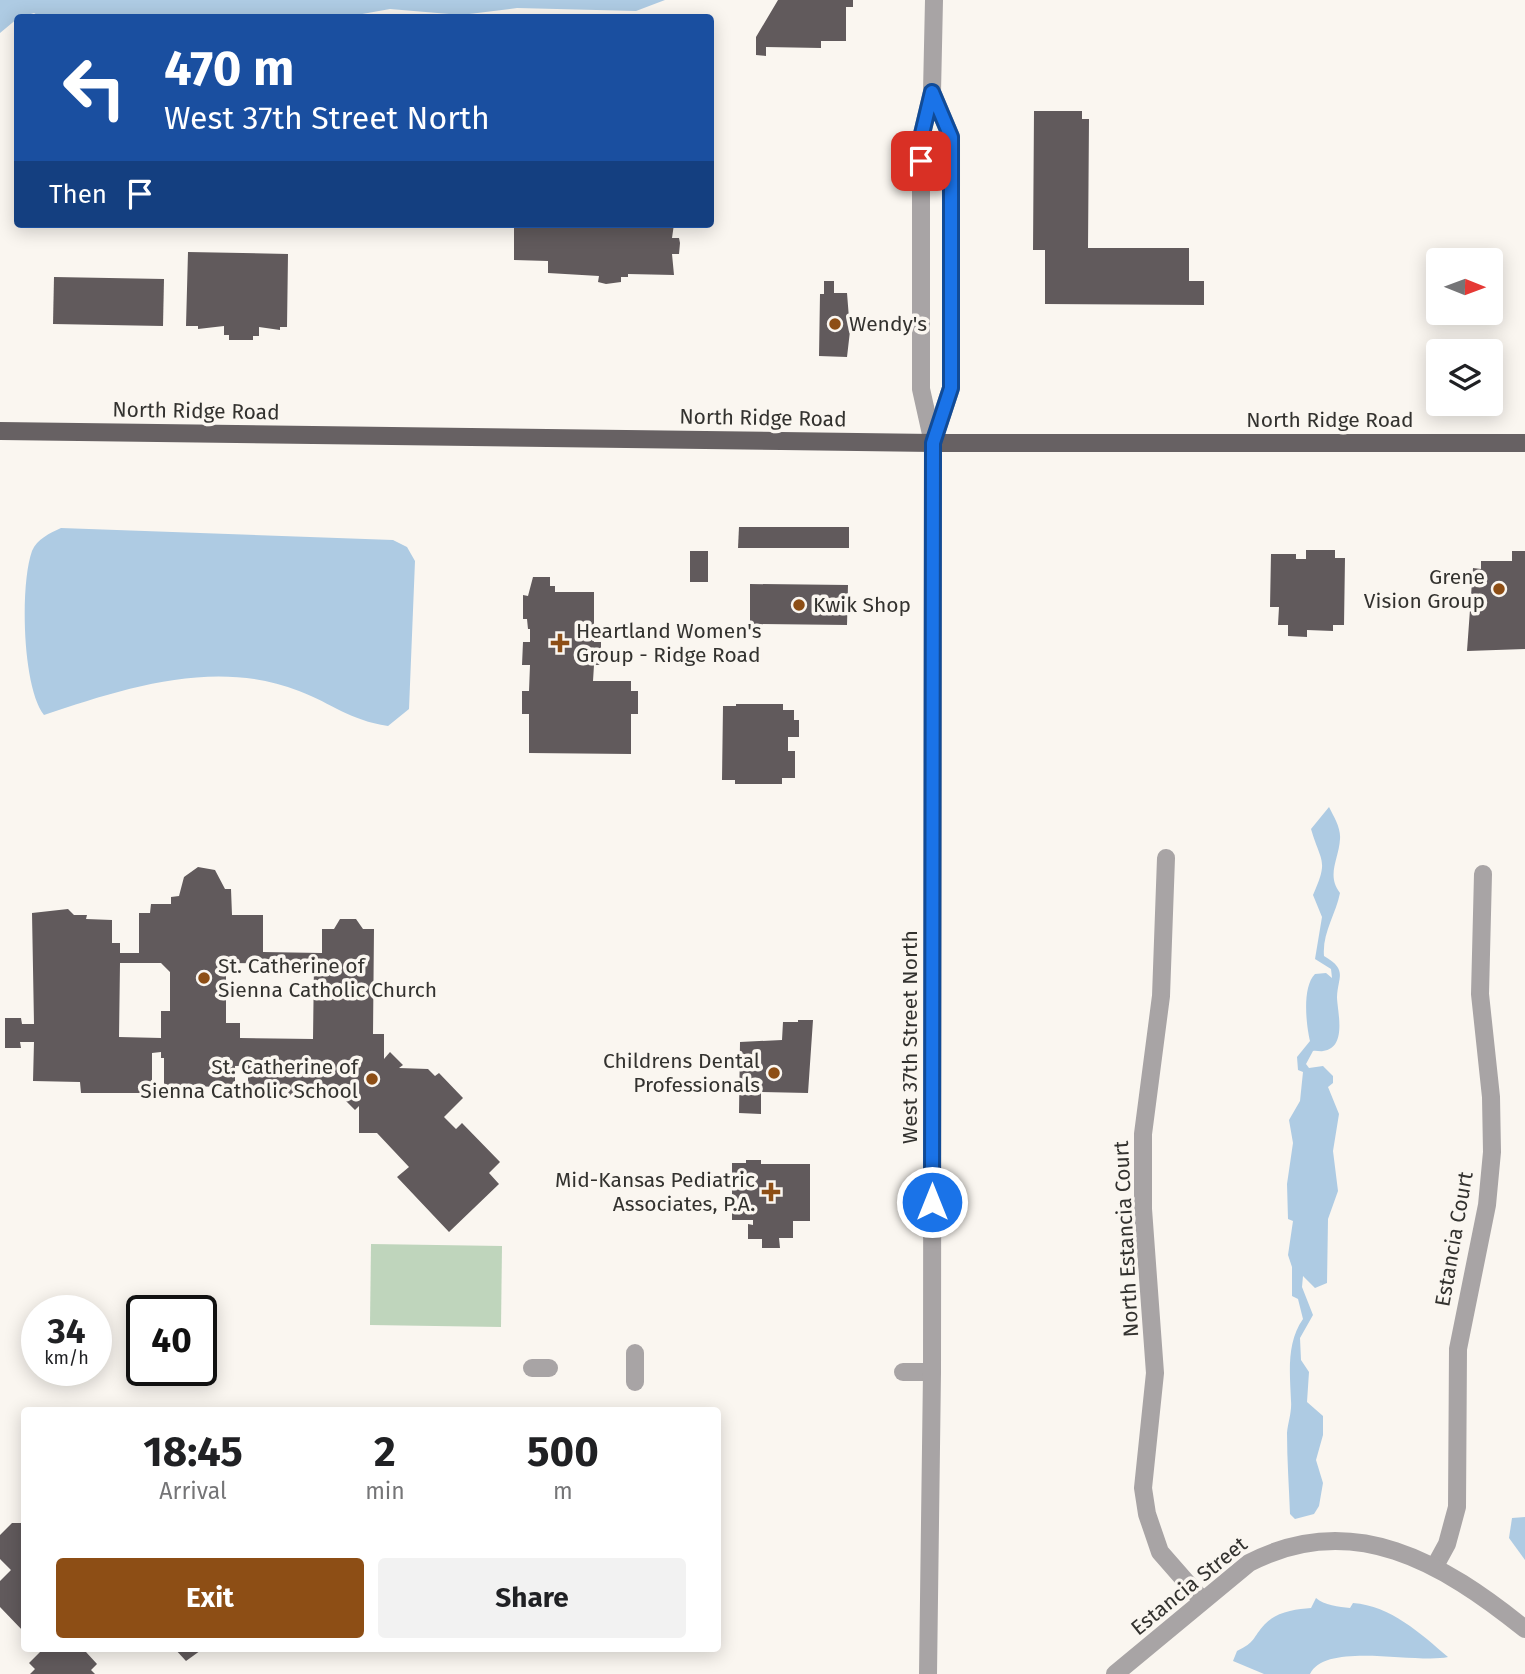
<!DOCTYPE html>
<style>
:root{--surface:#fff;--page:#f2f2f2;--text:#202124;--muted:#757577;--accent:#8d4e15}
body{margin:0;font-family:"Fira Sans",sans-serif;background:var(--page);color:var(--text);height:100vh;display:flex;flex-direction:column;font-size:26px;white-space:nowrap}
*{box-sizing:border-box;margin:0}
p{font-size:23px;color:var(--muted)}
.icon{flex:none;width:38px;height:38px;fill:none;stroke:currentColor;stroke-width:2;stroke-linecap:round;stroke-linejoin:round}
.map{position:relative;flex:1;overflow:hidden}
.drawer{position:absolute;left:21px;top:1407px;width:700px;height:245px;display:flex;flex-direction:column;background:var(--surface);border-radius:7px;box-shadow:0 4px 18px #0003}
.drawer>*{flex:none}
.top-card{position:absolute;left:14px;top:14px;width:700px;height:214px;border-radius:7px;box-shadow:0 4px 18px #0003;background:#1a4fa0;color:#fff;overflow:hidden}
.needle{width:46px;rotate:91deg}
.controls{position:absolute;left:1426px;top:248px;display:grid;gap:14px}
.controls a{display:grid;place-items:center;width:77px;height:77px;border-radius:7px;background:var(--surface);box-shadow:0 4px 18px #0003;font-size:35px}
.speed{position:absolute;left:21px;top:1295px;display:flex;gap:14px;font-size:35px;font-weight:700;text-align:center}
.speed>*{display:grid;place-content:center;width:91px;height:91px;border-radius:50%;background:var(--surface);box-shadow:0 4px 18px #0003;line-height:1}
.speed small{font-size:18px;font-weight:400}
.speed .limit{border:4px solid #111;border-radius:10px;background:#fff;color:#111}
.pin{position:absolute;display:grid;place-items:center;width:60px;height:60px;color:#fff;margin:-30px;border-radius:14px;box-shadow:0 4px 10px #0006}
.me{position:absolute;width:77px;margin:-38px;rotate:0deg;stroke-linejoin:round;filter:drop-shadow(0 0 5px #0008)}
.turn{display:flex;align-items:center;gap:24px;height:147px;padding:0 35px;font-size:32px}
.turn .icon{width:91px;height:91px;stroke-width:2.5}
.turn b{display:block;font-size:49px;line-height:60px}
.then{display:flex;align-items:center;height:66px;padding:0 35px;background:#0003;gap:14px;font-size:26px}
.eta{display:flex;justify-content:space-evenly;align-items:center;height:119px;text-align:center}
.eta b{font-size:42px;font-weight:700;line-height:49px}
.cta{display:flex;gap:14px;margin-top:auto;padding:14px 35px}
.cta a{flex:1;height:80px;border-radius:7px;background:var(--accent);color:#fff;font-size:28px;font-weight:700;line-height:80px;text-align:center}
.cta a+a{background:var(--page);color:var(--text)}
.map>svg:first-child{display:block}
</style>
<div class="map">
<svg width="1525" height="1674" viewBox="0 0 1525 1674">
<rect width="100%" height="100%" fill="#faf6f0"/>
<path fill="#bfd5bc" d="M371,1244L502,1246L501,1327L370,1325Z"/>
<g fill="#aecbe3">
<path d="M0,0H665L636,11L517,8L461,15L390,9L340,18H42L34,13L18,18L0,33Z"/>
<path d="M61,528L393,540L407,547L415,561L409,709L388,726C349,720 333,704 299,691C215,658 125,688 44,715C22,687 20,584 32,551C37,539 50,533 61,528Z"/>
<path d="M1329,807C1334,817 1341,828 1340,839C1339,859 1326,875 1340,893C1336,914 1322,933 1324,956C1348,970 1338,976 1337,997C1337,1010 1348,1048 1323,1051C1320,1052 1316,1050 1313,1051L1306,1064L1309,1068L1323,1066L1333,1076V1083L1328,1087L1339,1114L1333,1151L1338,1191L1328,1219L1327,1283L1315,1288L1303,1276L1302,1287L1313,1315L1300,1338L1301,1360L1309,1372L1307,1402L1323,1416V1435L1316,1460L1323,1483L1319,1506L1314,1514L1295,1519L1290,1514C1289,1487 1287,1460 1287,1433C1288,1422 1292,1412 1291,1401C1290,1374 1286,1343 1303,1319L1298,1299L1292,1296V1267L1288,1255L1293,1221L1288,1219L1287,1184L1293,1143L1289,1120L1300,1101L1303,1072L1298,1070L1297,1057L1310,1041C1306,1024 1302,987 1315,974L1326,973L1332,978L1331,969L1315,959L1322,917L1313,895C1329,859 1321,863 1311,829Z"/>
<path d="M1525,1517V1560L1509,1538L1512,1518Z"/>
<path d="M1316,1598C1324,1605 1339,1607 1350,1608L1353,1603C1391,1606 1420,1633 1448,1657C1416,1664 1325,1641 1310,1674H1264L1233,1661L1237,1651C1256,1642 1252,1638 1265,1624C1276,1612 1296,1609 1311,1608Z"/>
</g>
<g fill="#615a5c" fill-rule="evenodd">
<path d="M778,0H853V7H846V41H821V48L766,47V56L756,55V37Z"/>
<path d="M1034,111H1082V119H1089L1088,248H1189V281H1204V305L1045,304V250H1033Z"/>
<path d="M549,224H674L672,238H679L680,243L679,254H672L674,275L628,274V277H621V282L606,284L598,282L599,276L548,273V261L514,260V228H549Z"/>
<path d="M188,252L288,254L287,327H280V330L259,327V336H253V340H229V335H224V326L198,329V326H186Z"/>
<path d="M54,277L164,279L163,326L53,324Z"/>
<path d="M824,281H834V293H847L850,331L847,357L819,356L820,294H824Z"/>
<path d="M739,527H849V548H738Z"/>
<path d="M1306,550H1335V558H1345L1344,625H1333V631L1307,630V637L1288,636V625H1278L1279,607H1270L1271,554H1296V559H1306Z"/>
<rect x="690" y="551" width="18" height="31"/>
<path d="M1512,551H1525V649L1467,651L1473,568L1481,569V561H1512Z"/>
<path d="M533,577H550V586H555V592H594V642H601V665H594L593,681H631V691H638V714H631V754L529,753V714H522V691H529L530,665H522L523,642H530V629H528L527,619H523V595L528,596Z"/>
<path d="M750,584L848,585L847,625L750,624Z"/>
<path d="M736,704H783V710H794V720H799V737H788V751H795V778H782V784H735V780H722L723,706H736Z"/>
<path d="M198,867L215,870L225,889H231L232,915H263V952L322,953V929H334L340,919H356L363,929H374L373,1034H384V1059L390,1052L403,1065L399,1068L428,1069L435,1076L439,1073L463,1098L444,1117L456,1129L462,1123L500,1162L489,1173L499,1184L449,1232L397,1177L409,1167L377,1133H359V1106L355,1110L343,1098L354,1087H332V1098H248V1066H235V1087L164,1086V1058H161V1052L152,1053V1093H81L80,1082L33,1081L34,1042H20L21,1048H5V1018H21L22,1024H34L32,913L68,909L74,915H87L86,919L112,920V943H120V953H139V913H150L151,904H171V897L179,896L184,877ZM120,963H161L170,972V1011H161V1038L119,1037ZM226,963L314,964L313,1039L240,1038V1023H226Z"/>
<path d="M798,1020H813L808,1093L761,1092V1114L739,1113L740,1042L782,1040L783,1022H798Z"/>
<path d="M746,1160H761V1164H810V1221H793V1238H779L780,1248H762V1239H748V1224L753,1225V1220H732V1163H746Z"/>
<path d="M12,1523H24V1632L0,1607V1581L11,1570L0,1559V1535Z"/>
<path d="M32,1648H89L86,1652L97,1664L91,1670L95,1674H30L35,1669L29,1663L41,1651L39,1649L35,1652Z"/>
<path d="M174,1648H204L186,1661Z"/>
</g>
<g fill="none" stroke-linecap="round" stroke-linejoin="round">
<g stroke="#a8a4a5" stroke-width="18">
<path d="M932,92L951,137V388L933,442"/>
<path d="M1166,858L1161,996L1143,1134V1209L1155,1373L1143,1488L1147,1514L1160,1552L1202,1600"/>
<path d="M635,1353V1382"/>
<path d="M532,1368H549"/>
<path d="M903,1372H932"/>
<path d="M1435,1566L1447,1544L1457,1507L1458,1349L1487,1205L1492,1152L1491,1097L1480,994L1483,874"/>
<path d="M928,1674L932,1372L933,443L921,389V138L932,92L934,0"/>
<path d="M1115,1674L1249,1563C1353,1509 1443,1563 1525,1629"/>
</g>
<path stroke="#676163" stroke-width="18" d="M0,431L933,443H1525"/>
</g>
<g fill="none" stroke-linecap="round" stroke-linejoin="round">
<g stroke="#114b97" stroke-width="18">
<path id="route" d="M921,161V138L932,92L951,137V388L933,443L932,1202"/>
</g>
<use href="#route" stroke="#1a73e8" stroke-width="12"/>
</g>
<g fill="#8d4e15" stroke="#faf6f0" stroke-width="2.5">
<circle cx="835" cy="324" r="7"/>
<circle cx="1499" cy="589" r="7"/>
<circle cx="799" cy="605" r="7"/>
<path d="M556.5 632.5h7v7h7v7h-7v7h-7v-7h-7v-7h7z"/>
<circle cx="204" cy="978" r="7"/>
<circle cx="774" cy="1073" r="7"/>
<circle cx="372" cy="1079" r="7"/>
<path d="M767.5 1181.5h7v7h7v7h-7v7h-7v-7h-7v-7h7z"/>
</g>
<g text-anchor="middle" stroke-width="7" stroke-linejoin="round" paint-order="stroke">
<g font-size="21" fill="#33322f" stroke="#faf6f0" text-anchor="start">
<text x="849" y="331">Wendy's</text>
<text x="1485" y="584" text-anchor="end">Grene<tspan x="1485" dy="24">Vision Group</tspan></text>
<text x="813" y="612">Kwik Shop</text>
<text x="576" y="638">Heartland Women's<tspan x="576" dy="24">Group - Ridge Road</tspan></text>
<text x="218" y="973">St. Catherine of<tspan x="218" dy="24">Sienna Catholic Church</tspan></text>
<text x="760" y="1068" text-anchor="end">Childrens Dental<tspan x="760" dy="24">Professionals</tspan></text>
<text x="358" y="1074" text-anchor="end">St. Catherine of<tspan x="358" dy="24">Sienna Catholic School</tspan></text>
<text x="755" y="1187" text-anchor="end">Mid-Kansas Pediatric<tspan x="755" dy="24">Associates, P.A.</tspan></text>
</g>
<g font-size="21" fill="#33322f" stroke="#faf6f0">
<text transform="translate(196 411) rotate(1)" y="7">North Ridge Road</text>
<text transform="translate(763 418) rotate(1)" y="7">North Ridge Road</text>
<text x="1330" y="427">North Ridge Road</text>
<text transform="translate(910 1037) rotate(-90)" y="7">West 37th Street North</text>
<text transform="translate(1126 1239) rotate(-93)" y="7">North Estancia Court</text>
<text transform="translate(1454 1239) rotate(-80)" y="7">Estancia Court</text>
<text transform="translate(1189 1586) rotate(-39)" y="7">Estancia Street</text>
</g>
</g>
</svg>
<div class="controls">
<a><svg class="needle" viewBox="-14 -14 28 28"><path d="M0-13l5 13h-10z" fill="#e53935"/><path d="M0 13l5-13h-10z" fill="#757577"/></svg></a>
<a><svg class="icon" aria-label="layers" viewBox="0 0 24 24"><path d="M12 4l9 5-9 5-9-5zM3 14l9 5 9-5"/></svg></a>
</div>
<div class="speed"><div>34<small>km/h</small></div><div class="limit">40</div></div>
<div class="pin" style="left:921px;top:161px;background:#d93025"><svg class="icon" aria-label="arrive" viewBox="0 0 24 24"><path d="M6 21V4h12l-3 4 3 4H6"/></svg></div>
<svg class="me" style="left:932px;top:1202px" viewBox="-20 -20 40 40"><circle r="17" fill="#1a73e8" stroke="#fff" stroke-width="3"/><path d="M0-11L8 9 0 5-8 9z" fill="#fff"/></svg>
<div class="top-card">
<div class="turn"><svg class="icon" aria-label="left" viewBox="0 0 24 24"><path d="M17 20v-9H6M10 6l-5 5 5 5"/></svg><div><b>470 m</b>West 37th Street North</div></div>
<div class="then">Then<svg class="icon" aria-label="arrive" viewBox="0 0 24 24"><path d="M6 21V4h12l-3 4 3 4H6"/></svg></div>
</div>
<section class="drawer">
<div class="eta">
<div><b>18:45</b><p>Arrival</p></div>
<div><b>2</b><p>min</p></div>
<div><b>500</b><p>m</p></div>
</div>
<div class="cta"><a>Exit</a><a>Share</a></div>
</section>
</div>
